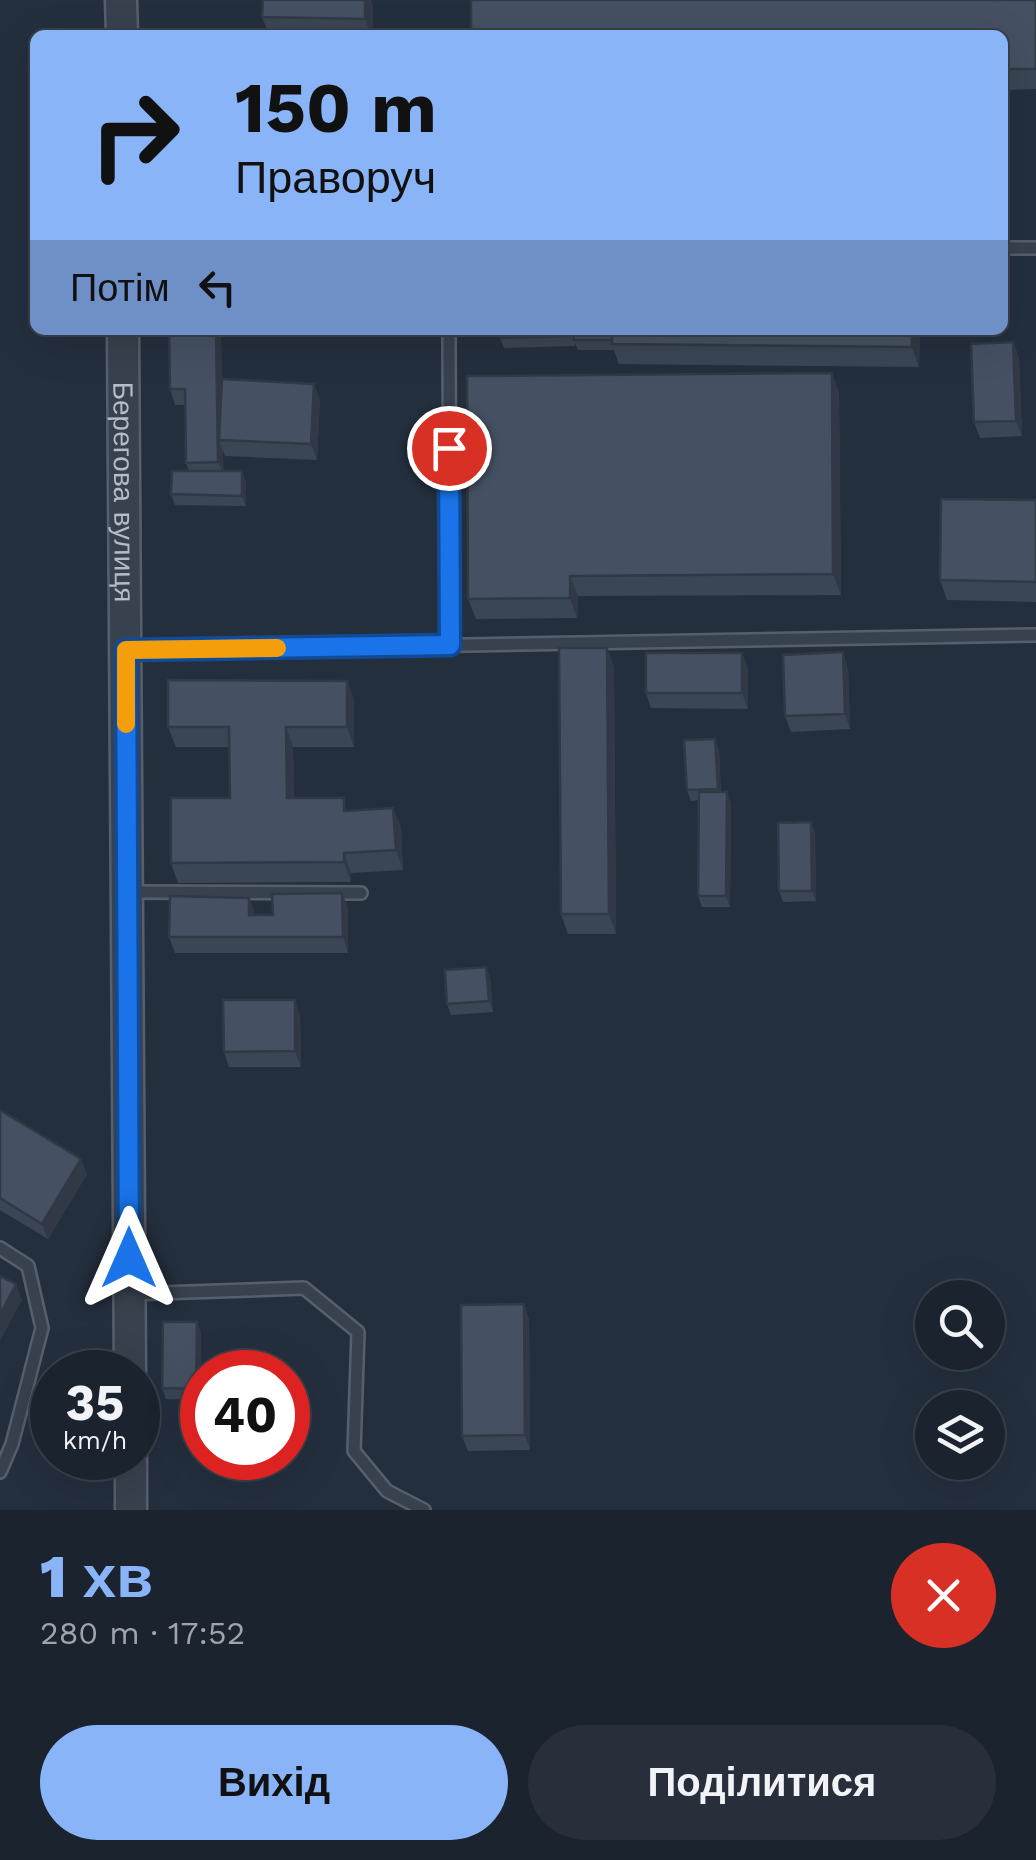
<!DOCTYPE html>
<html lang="uk">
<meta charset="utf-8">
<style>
:root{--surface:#1b232e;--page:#282f3a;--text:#f1f3f6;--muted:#a0a4aa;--line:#39404a;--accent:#8ab4f8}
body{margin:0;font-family:"Work Sans",sans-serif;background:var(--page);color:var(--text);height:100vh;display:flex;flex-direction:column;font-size:38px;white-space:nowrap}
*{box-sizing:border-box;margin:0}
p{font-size:32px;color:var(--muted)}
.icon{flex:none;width:55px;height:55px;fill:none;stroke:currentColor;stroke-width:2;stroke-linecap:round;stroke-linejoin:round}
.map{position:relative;height:1510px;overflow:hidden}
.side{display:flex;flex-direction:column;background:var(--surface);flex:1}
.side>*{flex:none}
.guide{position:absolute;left:30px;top:30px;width:978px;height:305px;border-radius:15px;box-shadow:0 10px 40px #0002,0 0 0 2px var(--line);background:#8ab4f8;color:#111;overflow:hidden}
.fabs{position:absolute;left:915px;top:1280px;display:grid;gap:20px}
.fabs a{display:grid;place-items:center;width:90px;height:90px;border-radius:50%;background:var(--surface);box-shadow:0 10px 40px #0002,0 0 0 2px var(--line);font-size:50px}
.speed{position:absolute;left:30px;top:1350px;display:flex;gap:20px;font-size:50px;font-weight:700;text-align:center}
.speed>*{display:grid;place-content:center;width:130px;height:130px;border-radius:50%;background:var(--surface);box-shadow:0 10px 40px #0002,0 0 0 2px var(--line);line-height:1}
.speed small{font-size:25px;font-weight:400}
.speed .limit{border:15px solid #d22;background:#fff;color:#111}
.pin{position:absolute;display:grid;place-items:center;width:85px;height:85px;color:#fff;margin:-42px;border:5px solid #fff;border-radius:50%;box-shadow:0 2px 10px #0007}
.me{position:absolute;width:110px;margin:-55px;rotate:0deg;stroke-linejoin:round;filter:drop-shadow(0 0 8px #0008)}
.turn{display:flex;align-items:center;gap:35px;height:210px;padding:0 40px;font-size:45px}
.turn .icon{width:130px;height:130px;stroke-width:2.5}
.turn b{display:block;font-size:70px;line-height:85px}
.then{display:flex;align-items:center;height:95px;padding:0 40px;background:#0003;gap:20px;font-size:38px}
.round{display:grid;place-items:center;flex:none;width:105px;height:105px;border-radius:52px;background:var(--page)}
.head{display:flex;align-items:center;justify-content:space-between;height:170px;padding:0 40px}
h1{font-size:60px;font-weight:800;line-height:75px;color:var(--accent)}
.cta{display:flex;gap:20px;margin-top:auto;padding:20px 40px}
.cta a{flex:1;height:115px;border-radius:60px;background:var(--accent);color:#111;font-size:40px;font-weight:800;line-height:115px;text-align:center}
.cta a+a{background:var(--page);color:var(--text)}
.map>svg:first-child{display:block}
</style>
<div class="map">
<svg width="1036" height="1510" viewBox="0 0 1036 1510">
<rect width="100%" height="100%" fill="#242f3e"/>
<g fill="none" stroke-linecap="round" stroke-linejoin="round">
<g stroke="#565f6c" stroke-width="16">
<g id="service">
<path d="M1002,248H1036"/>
<path d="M449,330L450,645"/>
<path d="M125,651L1036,635"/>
<path d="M127,892L361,893"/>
<path d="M0,1248L28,1266L42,1328L12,1444L0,1472"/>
<path d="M130,1294L304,1288L358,1332L354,1451L387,1491L424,1510"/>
</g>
</g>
<g stroke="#565f6c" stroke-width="35">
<g id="tertiary">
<path d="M121,0L122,35"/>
<path id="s1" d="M123,330L130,1372"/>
<path d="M131,1458V1510"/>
</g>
</g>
<use href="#service" stroke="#38414e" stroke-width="11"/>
<use href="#tertiary" stroke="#38414e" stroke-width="30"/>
</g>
<g fill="#3b4654">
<path d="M263,0H371L373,6L372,35H269L262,17Z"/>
<path d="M1036,0V89L1002,90V35Z"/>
<path d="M169,330H220L221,335L222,379L320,399L317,460L225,456L223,451V471L246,482V506L175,505L171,494L189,471L186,463L185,405H175L170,389Z"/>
<path d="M500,330H920L919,367L619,364L614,350H578L575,343V346L504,348L500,338Z"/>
<path d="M1013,342L1019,358L1022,436L980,438L974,422Z"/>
<path d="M832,373L839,393L841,595L578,596L577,618L476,619L468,599Z"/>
<path d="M1036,500V602L947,600L940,580Z"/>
<path d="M607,648L614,668L616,934H568L561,914Z"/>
<path d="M742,653L748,669V709L651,708L646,693Z"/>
<path d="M848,668L850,729L791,732L785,716Z"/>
<path d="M347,681L354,701V747H293L294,798L349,811L393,808L401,828L403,870L351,873V882L178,883L171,863L230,798V747H176L168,727Z"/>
<path d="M719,750L721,792L731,803L730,907H702L698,896L699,800L691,801L687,790Z"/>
<path d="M811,822L815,833L816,901L783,902L779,891Z"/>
<path d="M348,908V953H175L169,937L255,915Z"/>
<path d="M490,977L493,1012L451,1015L447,1004Z"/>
<path d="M300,1016L301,1067H229L224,1052Z"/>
<path d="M0,1110L81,1159L87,1174L48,1239L0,1210Z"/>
<path d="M524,1304L529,1320L530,1450L468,1451L462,1436Z"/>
<path d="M197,1322L201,1333L200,1400L166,1399L162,1388Z"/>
</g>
<g fill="#303945">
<path d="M365,0H371L373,6L372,35H371L365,19Z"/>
<path d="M216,330H220L221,335L223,440H219L223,451L224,478L218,462Z"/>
<path d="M912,330H920L919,367L912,347Z"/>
<path d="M1013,342L1019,358L1022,436L1016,421Z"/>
<path d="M832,373L839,393L841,595L833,574Z"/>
<path d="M314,384L320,399L317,460L311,444Z"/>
<path d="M242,471L246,482V506L242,496Z"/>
<path d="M570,576L578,596L577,618L570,598Z"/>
<path d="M607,648L614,668L616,934L609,914Z"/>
<path d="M843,652L848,668L850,729L845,714Z"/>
<path d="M742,653L748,669V709L742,693Z"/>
<path d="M347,681L354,701V747L347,727Z"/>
<path d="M286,727L293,747L294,818L287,798Z"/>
<path d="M715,739L719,750L721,799L718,789Z"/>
<path d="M727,792L731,803L730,907L726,896Z"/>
<path d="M393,808L401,828L403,870L396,850Z"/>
<path d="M811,822L815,833L816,901L812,891Z"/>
<path d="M344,853L351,873V882L344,862Z"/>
<path d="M342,893L348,908V953L343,937Z"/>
<path d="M249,898L255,913L254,930L249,915Z"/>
<path d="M486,967L490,977L493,1012L489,1001Z"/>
<path d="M295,1000L300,1016L301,1067L295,1051Z"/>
<path d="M81,1159L87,1174L48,1239L42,1224Z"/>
<path d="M16,1284L22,1300L0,1341V1315Z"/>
<path d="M524,1304L529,1320L530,1450L525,1435Z"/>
<path d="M197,1322L201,1333L200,1400L196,1389Z"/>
</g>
<g fill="#455162" stroke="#303945" stroke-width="2.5">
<path d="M263,0H365V19L262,17Z"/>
<path d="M471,0H1036V69H1002V35H471Z"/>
<path d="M169,330H216L218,462L186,463L185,389H170Z"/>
<path d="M500,330H571V336L500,338Z"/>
<rect x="574" y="330" width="38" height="10"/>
<path d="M612,330H912V347L612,344Z"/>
<path d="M1013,342L1016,421L974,422L971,344Z"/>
<path d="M832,373L833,574L570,576V598L468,599L467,376Z"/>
<path d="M222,379L314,384L311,444L219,440Z"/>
<path d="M172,471H242V496L171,494Z"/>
<path d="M941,499L1036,500V582L940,580Z"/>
<path d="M559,648H607L609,914H561Z"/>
<path d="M843,652L845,714L785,716L783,655Z"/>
<rect x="646" y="653" width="96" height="40"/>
<path d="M168,680L347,681V727H286L287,798H344V811L393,808L396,850L344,853V862L171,863V798H230L229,727H168Z"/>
<path d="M715,739L718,789L687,790L684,740Z"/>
<path d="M699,792H727L726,896H698Z"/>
<path d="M811,822L812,891H779L778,823Z"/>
<path d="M342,893L343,937H169L170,896L249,898V915H273L272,894Z"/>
<path d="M486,967L489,1001L447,1004L445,970Z"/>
<path d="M223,1000H295V1051L224,1052Z"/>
<path d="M0,1110L81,1159L42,1224L0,1198Z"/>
<path d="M0,1276L16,1284L0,1315Z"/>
<path d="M524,1304L525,1435L462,1436L461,1305Z"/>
<path d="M163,1322H197L196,1389L162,1388Z"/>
</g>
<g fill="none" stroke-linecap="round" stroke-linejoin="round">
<g stroke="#114b97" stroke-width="25">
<path id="route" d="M129,1258L126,650L450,645L449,448"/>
</g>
<use href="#route" stroke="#1a73e8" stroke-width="18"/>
<path stroke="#f59e0b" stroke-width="18" d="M126,724V650L277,648"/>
</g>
<g text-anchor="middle" stroke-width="10" stroke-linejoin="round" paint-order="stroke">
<g font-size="28" fill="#b4bcc9" stroke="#1d2633">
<text dy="10" stroke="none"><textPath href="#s1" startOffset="162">Берегова вулиця</textPath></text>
</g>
</g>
</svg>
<div class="fabs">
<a><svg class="icon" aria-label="search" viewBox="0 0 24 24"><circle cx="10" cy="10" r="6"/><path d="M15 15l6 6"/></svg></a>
<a><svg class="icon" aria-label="layers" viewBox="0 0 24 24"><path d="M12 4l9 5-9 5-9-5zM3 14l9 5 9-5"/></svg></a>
</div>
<div class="speed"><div>35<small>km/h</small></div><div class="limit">40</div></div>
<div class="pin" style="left:449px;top:448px;background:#d93025"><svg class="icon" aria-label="arrive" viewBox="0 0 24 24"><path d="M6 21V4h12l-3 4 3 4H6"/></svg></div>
<svg class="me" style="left:129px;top:1258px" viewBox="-20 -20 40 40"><path d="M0-17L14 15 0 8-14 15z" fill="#1a73e8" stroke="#fff" stroke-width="4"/></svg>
<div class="guide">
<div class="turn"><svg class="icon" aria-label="right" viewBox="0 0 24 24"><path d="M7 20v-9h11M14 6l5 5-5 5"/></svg><div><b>150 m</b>Праворуч</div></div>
<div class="then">Потім<svg class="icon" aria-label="left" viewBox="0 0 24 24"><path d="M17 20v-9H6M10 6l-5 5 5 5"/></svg></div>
</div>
</div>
<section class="side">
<div class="head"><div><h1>1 хв</h1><p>280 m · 17:52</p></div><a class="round" style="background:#d93025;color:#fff"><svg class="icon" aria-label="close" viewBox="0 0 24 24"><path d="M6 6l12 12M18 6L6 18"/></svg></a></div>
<div class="cta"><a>Вихід</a><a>Поділитися</a></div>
</section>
